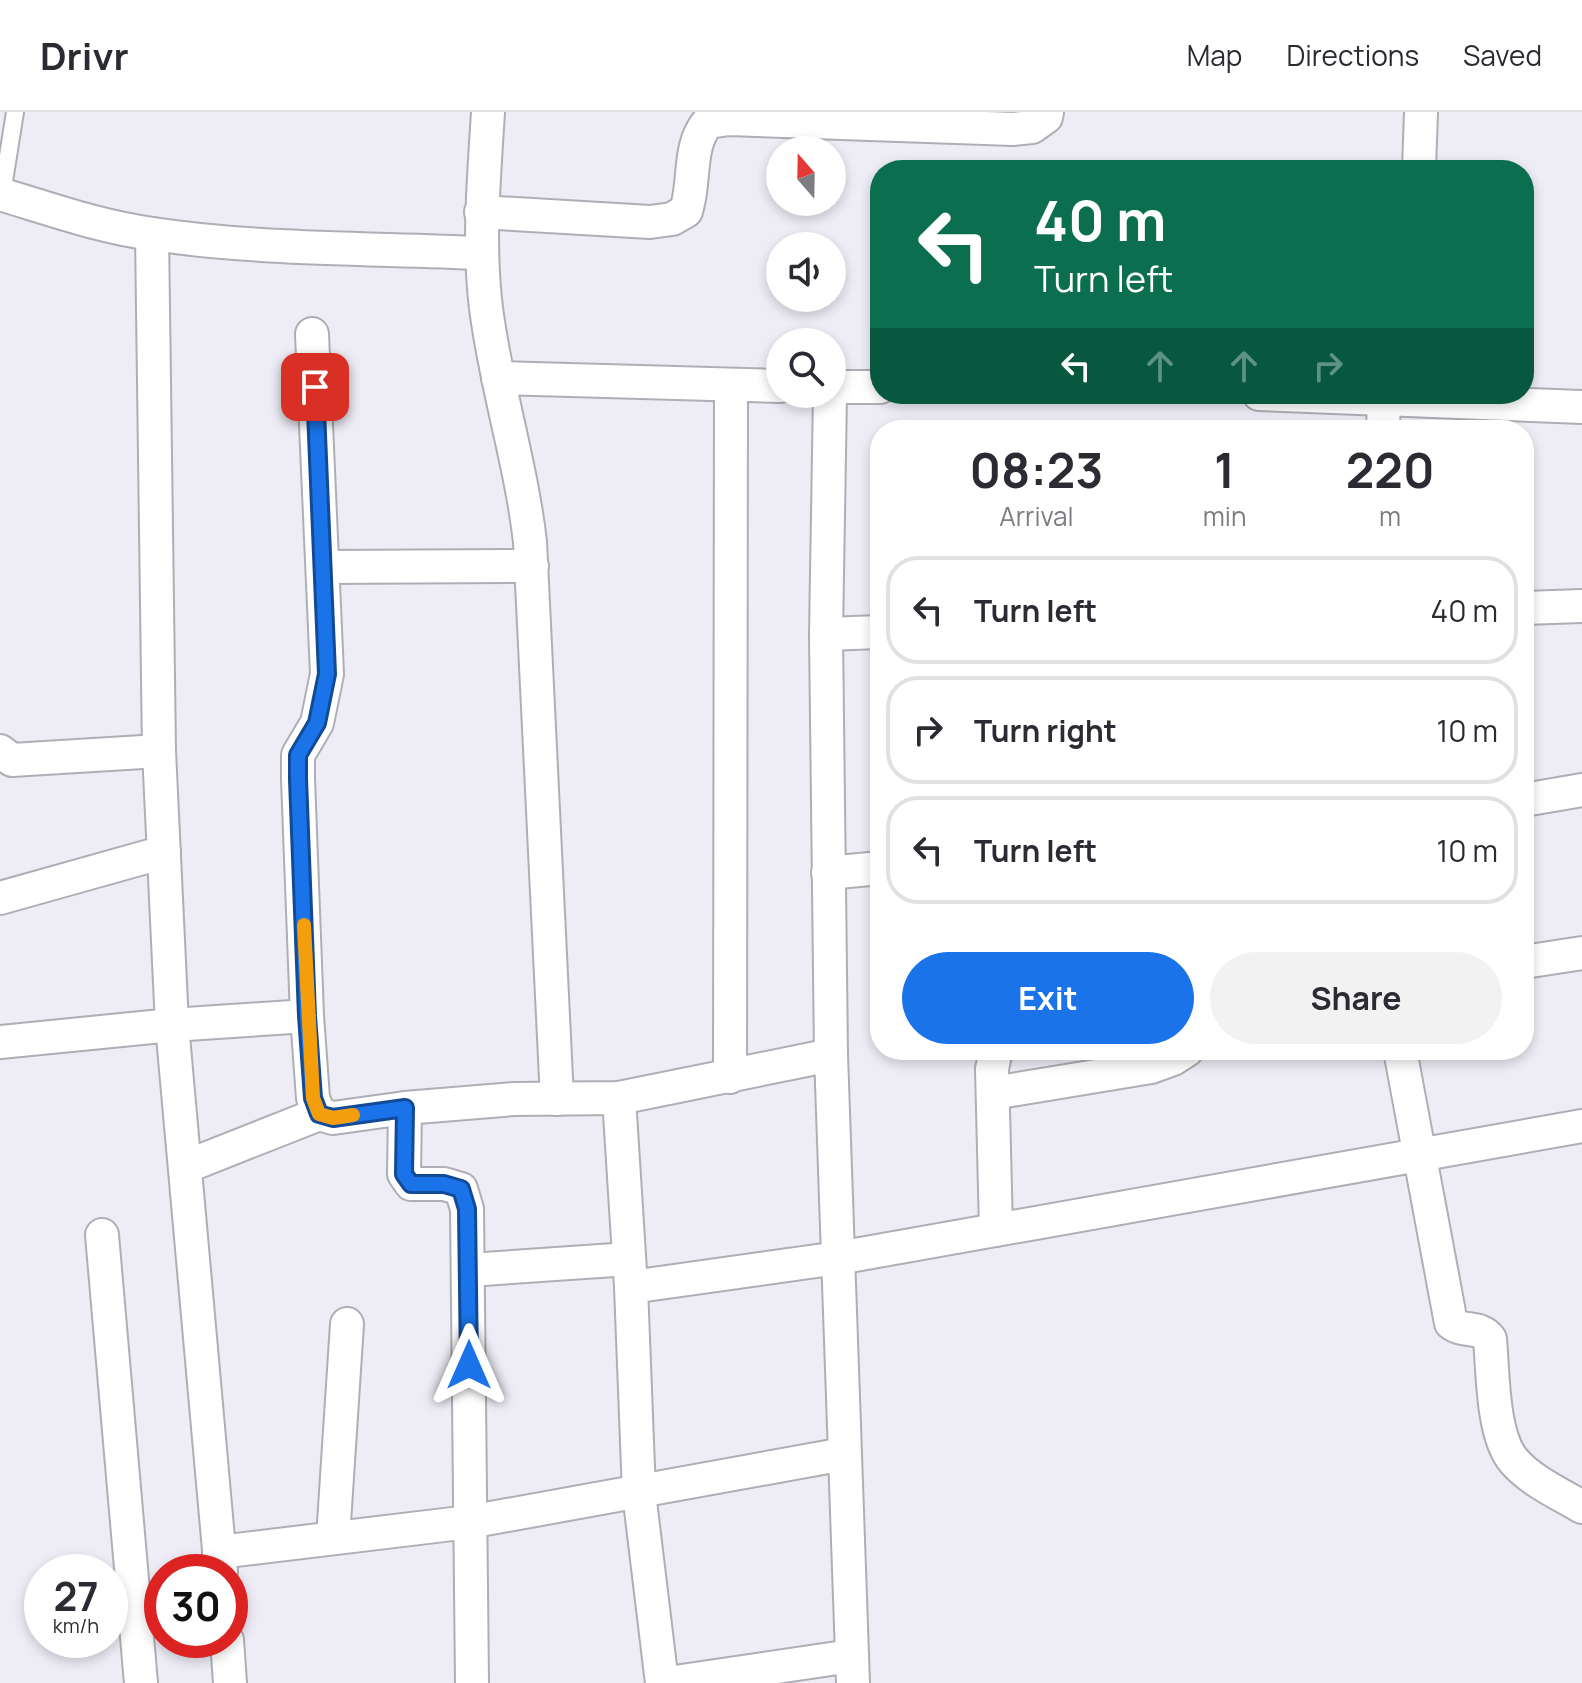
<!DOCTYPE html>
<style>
:root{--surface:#fff;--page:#f2f2f3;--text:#2b2b33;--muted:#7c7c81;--line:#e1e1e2;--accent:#1a73e8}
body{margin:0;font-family:Manrope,sans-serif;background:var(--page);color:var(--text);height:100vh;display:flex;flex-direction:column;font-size:30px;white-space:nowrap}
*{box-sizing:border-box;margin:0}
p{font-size:26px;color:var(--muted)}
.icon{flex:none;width:44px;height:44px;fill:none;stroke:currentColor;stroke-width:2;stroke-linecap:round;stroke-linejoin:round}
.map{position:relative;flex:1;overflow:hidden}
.details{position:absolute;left:870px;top:308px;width:664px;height:640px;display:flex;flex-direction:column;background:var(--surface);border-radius:32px;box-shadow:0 4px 12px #0003}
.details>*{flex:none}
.guide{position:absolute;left:870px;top:48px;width:664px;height:244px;border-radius:32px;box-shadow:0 4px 12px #0003;background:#0b6e4f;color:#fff;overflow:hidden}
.needle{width:52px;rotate:340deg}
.controls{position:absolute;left:766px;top:24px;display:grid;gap:16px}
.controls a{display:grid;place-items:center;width:80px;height:80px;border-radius:50%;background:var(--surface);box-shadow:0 4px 12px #0003;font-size:40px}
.speed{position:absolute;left:24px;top:1442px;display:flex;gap:16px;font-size:40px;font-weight:700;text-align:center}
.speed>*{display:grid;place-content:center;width:104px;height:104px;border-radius:50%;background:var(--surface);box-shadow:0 4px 12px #0003;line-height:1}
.speed small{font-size:20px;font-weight:400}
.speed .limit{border:12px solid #d22;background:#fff;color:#111}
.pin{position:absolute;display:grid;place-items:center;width:68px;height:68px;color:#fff;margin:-34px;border-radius:16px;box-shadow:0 4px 12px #0006}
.me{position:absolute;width:88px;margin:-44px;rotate:0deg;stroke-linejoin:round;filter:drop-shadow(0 0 6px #0008)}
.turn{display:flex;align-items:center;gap:28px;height:168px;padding:0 32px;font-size:36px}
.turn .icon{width:104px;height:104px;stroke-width:2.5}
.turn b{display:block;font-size:56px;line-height:68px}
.lanes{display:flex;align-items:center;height:76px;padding:0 32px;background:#0003;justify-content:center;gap:40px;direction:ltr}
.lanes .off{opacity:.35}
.eta{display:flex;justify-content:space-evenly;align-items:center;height:136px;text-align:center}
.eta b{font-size:48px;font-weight:700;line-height:56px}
.button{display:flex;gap:16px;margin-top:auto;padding:16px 32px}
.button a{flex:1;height:92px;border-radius:48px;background:var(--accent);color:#fff;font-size:32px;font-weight:700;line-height:92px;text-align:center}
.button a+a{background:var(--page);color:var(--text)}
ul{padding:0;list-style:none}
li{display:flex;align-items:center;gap:24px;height:108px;margin:0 16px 12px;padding:0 16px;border:4px solid var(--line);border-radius:32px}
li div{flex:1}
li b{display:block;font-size:30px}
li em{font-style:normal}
header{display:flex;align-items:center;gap:48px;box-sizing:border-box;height:112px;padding:0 40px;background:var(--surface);border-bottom:2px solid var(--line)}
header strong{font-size:38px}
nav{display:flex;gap:44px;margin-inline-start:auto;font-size:28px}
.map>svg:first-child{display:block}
</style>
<header>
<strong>Drivr</strong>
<nav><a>Map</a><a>Directions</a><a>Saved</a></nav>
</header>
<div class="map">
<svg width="1582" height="1571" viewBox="0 0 1582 1571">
<rect width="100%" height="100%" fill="#eeedf6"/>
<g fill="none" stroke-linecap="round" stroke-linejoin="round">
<g stroke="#afaeb6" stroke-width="20">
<path id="lane" d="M2,82L15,0"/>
</g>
<g stroke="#afaeb6" stroke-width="36">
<g id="street">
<path d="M488,0C484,66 478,130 486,196C496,275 521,351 530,430L557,987"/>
<path d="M1419,58L1421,0"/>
<path d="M0,82C50,97 100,115 153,122C260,138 372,136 481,141"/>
<path d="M481,100L650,110L672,107L686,99C696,69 687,35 708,10L729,7L1013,17L1032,15L1046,5L1047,0"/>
<path d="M152,122L159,639L172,913L221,1460"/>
<path d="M312,222L327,562L317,611L298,643V667L307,904L313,986L319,1002L333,1006L405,996L514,987L619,986L831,943"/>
<path d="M498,266L780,274"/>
<path d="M832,275H880"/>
<path d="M830,282L826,522L831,943L853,1571"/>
<path d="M1259,282L1582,295"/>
<path d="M1383,318L1384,287"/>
<path d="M323,455L532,454"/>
<path d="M1524,496L1582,494"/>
<path d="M826,522L880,520"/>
<path d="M0,639L12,648L159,639"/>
<path d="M1524,688L1582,678"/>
<path d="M828,761L880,756"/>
<path d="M0,786L164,740"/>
<path d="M1524,850L1582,841"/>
<path d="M0,930L172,913L307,904"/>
<path d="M996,938L992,957L996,1118"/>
<path d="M1400,938L1451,1211C1463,1221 1480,1213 1490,1227C1493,1260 1492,1324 1514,1349C1531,1369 1560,1382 1582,1395"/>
<path d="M730,965L731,273"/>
<path d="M993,981L1151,955L1173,947L1187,938"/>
<path d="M619,986L631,1175L639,1381L662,1571"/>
<path d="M405,996L404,1062L411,1072H444L461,1077L467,1097L472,1571"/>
<path d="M185,1055L319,1002"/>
<path d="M102,1123L141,1571"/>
<path d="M469,1158L629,1147"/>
<path d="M631,1175L838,1146L1582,1014"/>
<path d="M333,1426L347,1212"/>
<path d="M219,1440L469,1410L844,1342"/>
<path d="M227,1528L230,1571"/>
<path d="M668,1571L851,1544"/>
</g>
</g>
<use href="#lane" stroke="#fff" stroke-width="16"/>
<use href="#street" stroke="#fff" stroke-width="32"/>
</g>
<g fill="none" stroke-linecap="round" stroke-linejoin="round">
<g stroke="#114b97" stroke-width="20">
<path id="route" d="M315,275L327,562L317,611L298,643V667L307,904L313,986L319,1002L333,1006L405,996L404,1062L411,1072H444L461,1077L467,1097L469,1253"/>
</g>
<use href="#route" stroke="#1a73e8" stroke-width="14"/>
<path stroke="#f59e0b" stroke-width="14" d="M304,813L313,986L319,1002L333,1006L353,1003"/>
</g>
</svg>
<div class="controls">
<a><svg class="needle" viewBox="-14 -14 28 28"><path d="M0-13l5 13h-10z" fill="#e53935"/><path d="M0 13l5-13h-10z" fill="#7c7c81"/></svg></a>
<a><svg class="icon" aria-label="sound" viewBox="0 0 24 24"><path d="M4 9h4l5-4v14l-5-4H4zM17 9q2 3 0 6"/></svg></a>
<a><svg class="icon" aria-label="search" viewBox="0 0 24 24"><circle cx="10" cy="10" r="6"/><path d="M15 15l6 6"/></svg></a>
</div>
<div class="speed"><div>27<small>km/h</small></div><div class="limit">30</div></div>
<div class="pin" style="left:315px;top:275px;background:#d93025"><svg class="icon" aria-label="arrive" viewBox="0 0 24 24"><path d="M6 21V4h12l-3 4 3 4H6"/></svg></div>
<svg class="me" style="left:469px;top:1253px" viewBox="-20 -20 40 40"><path d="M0-17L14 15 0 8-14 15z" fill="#1a73e8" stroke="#fff" stroke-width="4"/></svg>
<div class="guide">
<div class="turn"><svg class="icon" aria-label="left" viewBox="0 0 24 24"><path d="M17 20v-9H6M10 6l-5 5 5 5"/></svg><div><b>40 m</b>Turn left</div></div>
<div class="lanes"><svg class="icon" aria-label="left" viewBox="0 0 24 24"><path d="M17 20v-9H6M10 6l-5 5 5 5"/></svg><svg class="icon off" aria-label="ahead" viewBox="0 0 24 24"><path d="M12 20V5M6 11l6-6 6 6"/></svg><svg class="icon off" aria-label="ahead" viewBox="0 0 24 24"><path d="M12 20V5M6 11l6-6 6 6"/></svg><svg class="icon off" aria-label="right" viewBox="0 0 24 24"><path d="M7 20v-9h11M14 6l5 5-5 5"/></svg></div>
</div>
<section class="details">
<div class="eta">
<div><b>08:23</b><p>Arrival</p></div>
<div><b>1</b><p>min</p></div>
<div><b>220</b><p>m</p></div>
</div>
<ul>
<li><svg class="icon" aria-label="left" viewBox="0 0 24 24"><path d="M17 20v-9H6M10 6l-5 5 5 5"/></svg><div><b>Turn left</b></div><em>40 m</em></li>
<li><svg class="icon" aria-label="right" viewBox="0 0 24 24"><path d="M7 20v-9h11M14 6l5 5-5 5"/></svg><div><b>Turn right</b></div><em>10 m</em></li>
<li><svg class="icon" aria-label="left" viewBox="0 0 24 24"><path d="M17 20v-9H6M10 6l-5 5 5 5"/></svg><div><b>Turn left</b></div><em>10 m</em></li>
</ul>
<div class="button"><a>Exit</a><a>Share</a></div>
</section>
</div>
